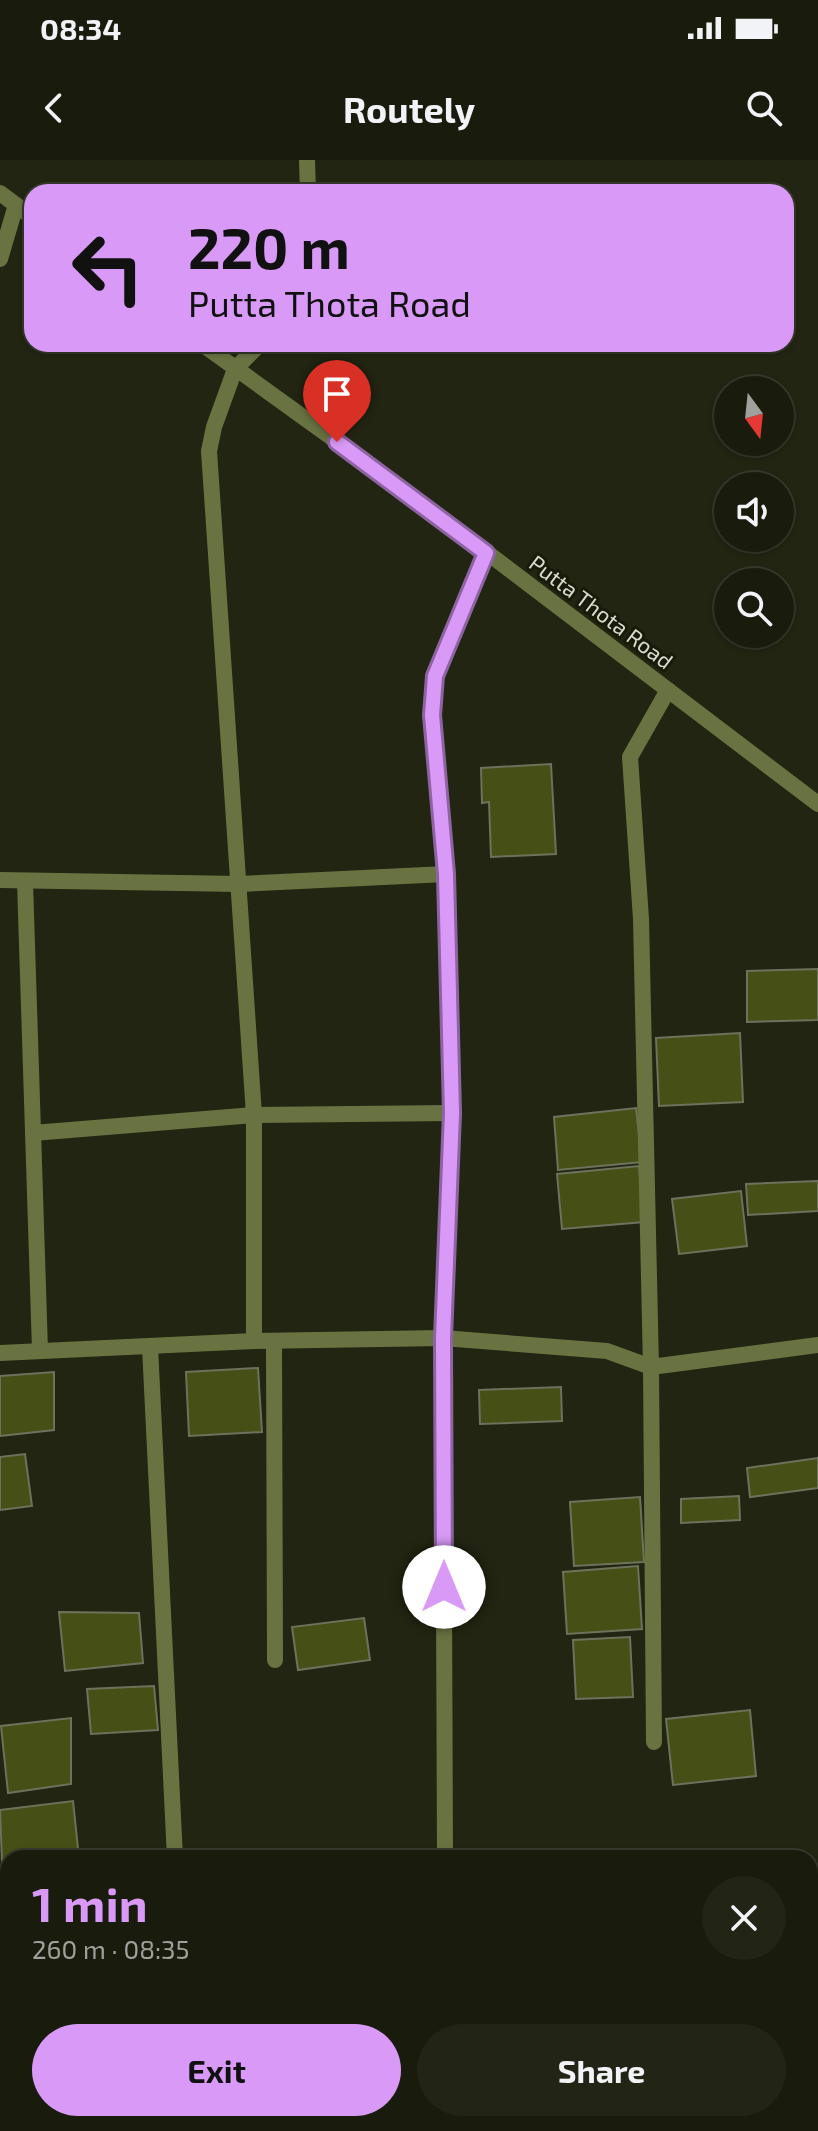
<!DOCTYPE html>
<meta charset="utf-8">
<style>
:root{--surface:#191c0d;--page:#222516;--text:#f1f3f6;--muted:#9fa19d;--line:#373a2e;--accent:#d99af7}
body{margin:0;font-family:"Exo 2",sans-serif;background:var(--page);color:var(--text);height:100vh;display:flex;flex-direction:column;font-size:30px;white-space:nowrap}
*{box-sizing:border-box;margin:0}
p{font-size:26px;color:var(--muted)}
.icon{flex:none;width:44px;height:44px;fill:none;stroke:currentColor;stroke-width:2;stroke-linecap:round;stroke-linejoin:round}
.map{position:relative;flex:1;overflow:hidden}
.drawer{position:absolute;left:0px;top:1690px;width:818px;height:282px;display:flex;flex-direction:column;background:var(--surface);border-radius:24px 24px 0 0;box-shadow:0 2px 6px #0004,0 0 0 2px var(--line)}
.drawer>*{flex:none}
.banner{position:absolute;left:24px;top:24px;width:770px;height:168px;border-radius:24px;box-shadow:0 2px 6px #0004,0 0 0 2px var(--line);background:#d99af7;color:#111;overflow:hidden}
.needle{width:52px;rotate:165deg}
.fabs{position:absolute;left:714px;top:216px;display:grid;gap:16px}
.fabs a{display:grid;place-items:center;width:80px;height:80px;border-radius:50%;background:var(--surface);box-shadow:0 2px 6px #0004,0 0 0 2px var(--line);font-size:40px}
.pin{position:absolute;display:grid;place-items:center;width:68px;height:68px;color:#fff;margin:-82px -34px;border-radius:50% 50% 50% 0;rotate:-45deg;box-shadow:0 0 8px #0007}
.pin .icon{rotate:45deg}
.me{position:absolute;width:88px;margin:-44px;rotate:0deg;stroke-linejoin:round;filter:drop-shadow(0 0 6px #0008)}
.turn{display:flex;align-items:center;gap:28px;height:168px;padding:0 32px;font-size:36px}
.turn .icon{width:104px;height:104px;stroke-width:2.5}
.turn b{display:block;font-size:56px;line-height:68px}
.round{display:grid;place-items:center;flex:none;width:84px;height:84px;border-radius:42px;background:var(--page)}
.overview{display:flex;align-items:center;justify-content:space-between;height:136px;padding:0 32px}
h1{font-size:48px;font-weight:700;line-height:60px;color:var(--accent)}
.action{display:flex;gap:16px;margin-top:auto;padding:16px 32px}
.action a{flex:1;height:92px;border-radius:48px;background:var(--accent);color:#111;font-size:32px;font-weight:700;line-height:92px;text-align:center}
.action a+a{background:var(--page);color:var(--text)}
.status{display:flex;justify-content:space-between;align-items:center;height:56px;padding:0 40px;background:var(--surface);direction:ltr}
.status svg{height:22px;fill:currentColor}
header{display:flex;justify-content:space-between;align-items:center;height:104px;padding:0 32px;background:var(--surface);font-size:36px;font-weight:700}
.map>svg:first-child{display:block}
</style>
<div class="status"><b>08:34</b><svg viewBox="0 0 49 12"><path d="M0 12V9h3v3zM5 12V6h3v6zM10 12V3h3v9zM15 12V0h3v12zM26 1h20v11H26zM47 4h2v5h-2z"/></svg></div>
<header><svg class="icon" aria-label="back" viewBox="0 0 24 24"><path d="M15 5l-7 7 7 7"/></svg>Routely<svg class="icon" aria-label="search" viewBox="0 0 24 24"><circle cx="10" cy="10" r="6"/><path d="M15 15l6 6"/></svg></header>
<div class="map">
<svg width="818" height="1971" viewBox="0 0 818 1971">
<rect width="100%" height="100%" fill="#212511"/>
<g fill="#454f16" stroke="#6c725b" stroke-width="2">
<path d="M551,604L556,694L491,697L489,642L482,643L481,608Z"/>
<path d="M818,809V860L747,862V811Z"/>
<path d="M740,873L743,942L659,946L656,878Z"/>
<path d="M636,948L642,1002L558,1010L554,957Z"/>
<path d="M639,1006L644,1062L562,1069L557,1014Z"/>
<path d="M818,1021V1051L748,1055L746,1024Z"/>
<path d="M741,1031L747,1086L679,1094L672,1039Z"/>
<path d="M258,1208L262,1272L189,1276L186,1212Z"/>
<path d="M54,1212V1270L0,1276V1216Z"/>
<path d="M561,1227L562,1261L480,1264L479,1230Z"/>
<path d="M25,1294L32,1346L0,1350V1297Z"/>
<path d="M818,1298V1328L750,1337L747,1308Z"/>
<path d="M739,1336L740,1360L681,1363V1339Z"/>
<path d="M640,1337L644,1402L574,1406L570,1342Z"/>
<path d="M638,1406L642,1469L567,1474L563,1412Z"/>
<path d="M59,1452L139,1453L143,1503L65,1511Z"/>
<path d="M364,1458L370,1500L298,1510L292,1467Z"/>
<path d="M630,1477L633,1537L576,1539L573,1480Z"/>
<path d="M154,1526L158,1570L91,1574L87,1529Z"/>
<path d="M750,1550L756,1616L673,1625L666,1559Z"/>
<path d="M71,1558V1624L8,1633L1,1566Z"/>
<path d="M73,1641L79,1698H8V1701H2L0,1650Z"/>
<path d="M818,1715V1754L810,1755V1716Z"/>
<path d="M282,1964H346L303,1971H283Z"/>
</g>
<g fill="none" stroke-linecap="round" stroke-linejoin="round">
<g stroke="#697342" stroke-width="16">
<path d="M307,0L308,32"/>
<path d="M0,33L32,57"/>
<path d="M0,99L16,45"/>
<path d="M202,184L414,337L818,644"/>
<path d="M0,720L239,724L446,714"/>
<path d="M25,722L40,1190"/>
<path d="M33,973L254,955L452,953"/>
<path d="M254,1181V955L209,291L214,267L235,209L260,184"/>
<path d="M274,1181L275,1500"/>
<path d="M150,1187L175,1698"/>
<path d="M0,1193L254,1181L443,1178L607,1191L651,1207L818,1185"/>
<path d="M654,1582L651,1207L641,759L630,597L668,530"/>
<path d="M445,1698L443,1178L452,953L446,714L432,555L435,516L486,393"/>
<path d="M0,1720H8"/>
<path d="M195,1964V1971"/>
</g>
</g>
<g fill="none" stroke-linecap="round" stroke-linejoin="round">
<g stroke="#8d64a1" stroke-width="20">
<path id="route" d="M337,282L486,393L435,516L432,555L446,714L452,953L443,1178L444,1427"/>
</g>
<use href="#route" stroke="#d99af7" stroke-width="14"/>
</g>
<g text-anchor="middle" stroke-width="6" stroke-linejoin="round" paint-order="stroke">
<g font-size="22" fill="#d9dccf" stroke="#181b08">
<text transform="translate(601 452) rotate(37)" y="8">Putta Thota Road</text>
</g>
</g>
</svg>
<div class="fabs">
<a><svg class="needle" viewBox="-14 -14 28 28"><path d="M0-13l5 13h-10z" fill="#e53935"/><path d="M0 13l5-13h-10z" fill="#9fa19d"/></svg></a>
<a><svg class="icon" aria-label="sound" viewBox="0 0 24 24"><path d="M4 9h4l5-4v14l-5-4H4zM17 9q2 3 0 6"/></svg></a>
<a><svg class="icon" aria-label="search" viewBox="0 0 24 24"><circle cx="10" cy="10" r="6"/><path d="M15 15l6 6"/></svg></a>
</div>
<div class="pin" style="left:337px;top:282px;background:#d93025"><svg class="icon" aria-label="arrive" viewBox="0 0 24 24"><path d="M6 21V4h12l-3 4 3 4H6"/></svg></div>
<svg class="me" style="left:444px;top:1427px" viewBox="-20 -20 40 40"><circle r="19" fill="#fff"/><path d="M0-13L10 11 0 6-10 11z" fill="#d99af7"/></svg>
<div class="banner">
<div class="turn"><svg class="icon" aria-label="left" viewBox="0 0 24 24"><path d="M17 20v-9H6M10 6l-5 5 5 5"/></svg><div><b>220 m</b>Putta Thota Road</div></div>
</div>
<section class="drawer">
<div class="overview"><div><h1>1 min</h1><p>260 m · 08:35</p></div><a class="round"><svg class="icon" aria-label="close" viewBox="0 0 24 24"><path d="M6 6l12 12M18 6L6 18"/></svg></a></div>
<div class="action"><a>Exit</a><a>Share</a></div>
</section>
</div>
